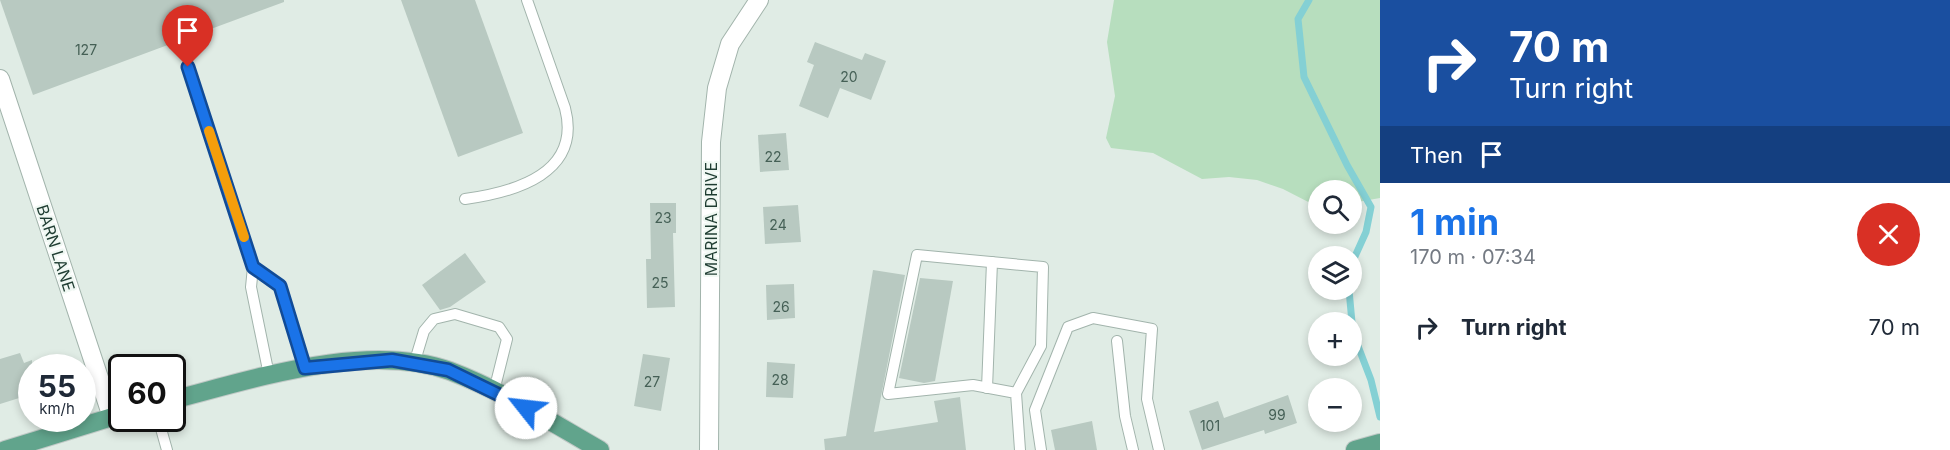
<!DOCTYPE html>
<meta charset="utf-8">
<style>
:root{--surface:#fff;--page:#f2f2f3;--text:#1f2937;--muted:#747a83;--accent:#1a73e8}
body{margin:0;font-family:Inter,sans-serif;background:var(--page);color:var(--text);height:100vh;display:flex;flex-direction:column;font-size:22px;white-space:nowrap}
*{box-sizing:border-box;margin:0}
p{font-size:20px;color:var(--muted)}
.icon{flex:none;width:33px;height:33px;fill:none;stroke:currentColor;stroke-width:2;stroke-linecap:round;stroke-linejoin:round}
.map{position:relative;flex:1;overflow:hidden}
.drawer{display:flex;flex-direction:column;background:var(--surface);width:570px}
.drawer>*{flex:none}
.hud{background:#1a4fa0;color:#fff;overflow:hidden}
.controls{position:absolute;left:1308px;top:180px;display:grid;gap:12px}
.controls a{display:grid;place-items:center;width:54px;height:54px;border-radius:50%;background:var(--surface);box-shadow:0 3px 9px #0003;font-size:30px}
.speed{position:absolute;left:18px;top:354px;display:flex;gap:12px;font-size:30px;font-weight:700;text-align:center}
.speed>*{display:grid;place-content:center;width:78px;height:78px;border-radius:50%;background:var(--surface);box-shadow:0 3px 9px #0003;line-height:1}
.speed small{font-size:15px;font-weight:400}
.speed .limit{border:3px solid #111;border-radius:9px;background:#fff;color:#111}
.pin{position:absolute;display:grid;place-items:center;width:51px;height:51px;color:#fff;margin:-62px -26px;border-radius:50% 50% 50% 0;rotate:-45deg;box-shadow:0 0 6px #0007}
.pin .icon{rotate:45deg}
.me{position:absolute;width:66px;margin:-33px;rotate:299deg;stroke-linejoin:round;filter:drop-shadow(0 0 4px #0008)}
.turn{display:flex;align-items:center;gap:21px;height:126px;padding:0 30px;font-size:27px}
.turn .icon{width:78px;height:78px;stroke-width:2.5}
.turn b{display:block;font-size:42px;line-height:51px}
.then{display:flex;align-items:center;height:57px;padding:0 30px;background:#0003;gap:12px;font-size:22px}
.round{display:grid;place-items:center;flex:none;width:63px;height:63px;border-radius:32px;background:var(--page)}
.overview{display:flex;align-items:center;justify-content:space-between;height:102px;padding:0 30px}
h1{font-size:36px;font-weight:700;line-height:45px;color:var(--accent)}
ul{padding:0;list-style:none}
li{display:flex;align-items:center;gap:18px;height:84px;padding:0 30px}
li div{flex:1}
li b{display:block;font-size:22px}
li em{font-style:normal}
main{display:flex;flex:1;min-height:0}
.map>svg:first-child{display:block}
</style>
<main>
<div class="map">
<svg width="1380" height="450" viewBox="0 0 1380 450">
<rect width="100%" height="100%" fill="#e0ece5"/>
<path fill="#b7debe" d="M1114,0H1380V198L1352,203V190H1318V207L1283,189L1257,180L1229,177L1202,179L1153,153L1111,148L1106,138L1115,96L1107,42Z"/>
<g fill="none" stroke-linecap="round" stroke-linejoin="round">
<g stroke="#84d0d4" stroke-width="7">
<path d="M1309,0L1298,19L1304,77L1347,165L1371,207L1366,232L1352,263"/>
<path d="M1349,290L1353,333L1371,380L1380,417"/>
</g>
</g>
<g fill="#b8c9c1">
<path d="M0,0H284V2L33,95Z"/>
<path d="M401,0H475L523,133L458,157Z"/>
<path d="M815,42L862,60L865,53L886,61L871,100L840,88L828,118L799,106L814,65L807,62Z"/>
<path d="M786,133L789,170L760,172L758,135Z"/>
<path d="M650,203H676V233H673L675,307L647,308L646,259H651Z"/>
<path d="M798,205L801,242L765,244L763,207Z"/>
<path d="M465,253L486,282L450,307L440,310L422,285Z"/>
<path d="M873,270L905,275L874,432L938,422L934,401L960,397L966,450H825L824,439L846,436Z"/>
<path d="M920,278L953,281L935,381L924,383L899,378Z"/>
<path d="M794,284L795,318L767,320L766,285Z"/>
<path d="M20,353L24,363L32,360V394L0,404V359Z"/>
<path d="M643,354L670,358L661,411L634,406Z"/>
<path d="M767,362L795,364L793,398L766,397Z"/>
<path d="M1288,395L1297,423L1265,434L1264,430L1202,450L1189,411L1218,401L1224,418Z"/>
<path d="M1092,421L1097,450H1055L1051,430Z"/>
</g>
<g fill="none" stroke-linecap="round" stroke-linejoin="round">
<g stroke="#a2b4ac" stroke-width="12">
<g id="service">
<path d="M188,67L253,267L251,287L269,375"/>
<path d="M465,199C516,192 582,173 565,108L527,0"/>
<path d="M253,267L280,286L305,368"/>
<path d="M1117,341L1125,416L1133,450"/>
<path d="M414,364L424,331L434,319L455,314L499,327L507,339L494,391"/>
<path d="M987,388L992,262"/>
<path d="M1016,393L973,385L888,394L917,255L1043,267L1041,346L1016,393L1020,450"/>
<path d="M158,418L167,450"/>
<path d="M1041,450L1035,410L1068,327L1093,318L1152,329L1147,399L1159,450"/>
</g>
</g>
<g stroke="#a2b4ac" stroke-width="20">
<g id="minor">
<path d="M0,79L112,417"/>
<path d="M709,450L711,142L717,88L730,44L759,0"/>
</g>
</g>
<g stroke="#c0c9c6" stroke-width="20">
<g id="primary">
<path d="M172,400C254,379 368,341 450,371C503,391 551,422 600,450"/>
<path d="M5,450L122,414"/>
<path d="M1355,450L1380,443"/>
</g>
</g>
<use href="#service" stroke="#fff" stroke-width="10"/>
<use href="#minor" stroke="#fff" stroke-width="18"/>
<use href="#primary" stroke="#61a48c" stroke-width="18"/>
</g>
<g fill="none" stroke-linecap="round" stroke-linejoin="round">
<g stroke="#114b97" stroke-width="15">
<path id="route" d="M188,67L253,267L280,286L305,368L392,360L448,370L526,408"/>
</g>
<use href="#route" stroke="#1a73e8" stroke-width="10"/>
<path stroke="#f59e0b" stroke-width="10" d="M209,131L244,237"/>
</g>
<g text-anchor="middle" stroke-width="4.5" stroke-linejoin="round" paint-order="stroke">
<g font-size="14" fill="#456056">
<text x="86" y="55">127</text>
<text x="849" y="82">20</text>
<text x="773" y="162">22</text>
<text x="663" y="223">23</text>
<text x="778" y="230">24</text>
<text x="660" y="288">25</text>
<text x="781" y="312">26</text>
<text x="780" y="385">28</text>
<text x="652" y="387">27</text>
<text x="1277" y="420">99</text>
<text x="1210" y="431">101</text>
</g>
<g font-size="16" fill="#1f3d32" stroke="#f0f8f3">
<text transform="translate(711 219) rotate(-90)" y="6">MARINA DRIVE</text>
<text transform="translate(56 248) rotate(72)" y="6">BARN LANE</text>
</g>
</g>
</svg>
<div class="controls">
<a><svg class="icon" aria-label="search" viewBox="0 0 24 24"><circle cx="10" cy="10" r="6"/><path d="M15 15l6 6"/></svg></a>
<a><svg class="icon" aria-label="layers" viewBox="0 0 24 24"><path d="M12 4l9 5-9 5-9-5zM3 14l9 5 9-5"/></svg></a>
<a>+</a>
<a>−</a>
</div>
<div class="speed"><div>55<small>km/h</small></div><div class="limit">60</div></div>
<div class="pin" style="left:188px;top:67px;background:#d93025"><svg class="icon" aria-label="arrive" viewBox="0 0 24 24"><path d="M6 21V4h12l-3 4 3 4H6"/></svg></div>
<svg class="me" style="left:526px;top:408px" viewBox="-20 -20 40 40"><circle r="19" fill="#fff"/><path d="M0-13L10 11 0 6-10 11z" fill="#1a73e8"/></svg>
</div>
<section class="drawer">
<div class="hud">
<div class="turn"><svg class="icon" aria-label="right" viewBox="0 0 24 24"><path d="M7 20v-9h11M14 6l5 5-5 5"/></svg><div><b>70 m</b>Turn right</div></div>
<div class="then">Then<svg class="icon" aria-label="arrive" viewBox="0 0 24 24"><path d="M6 21V4h12l-3 4 3 4H6"/></svg></div>
</div>
<div class="overview"><div><h1>1 min</h1><p>170 m · 07:34</p></div><a class="round" style="background:#d93025;color:#fff"><svg class="icon" aria-label="close" viewBox="0 0 24 24"><path d="M6 6l12 12M18 6L6 18"/></svg></a></div>
<ul>
<li><svg class="icon" aria-label="right" viewBox="0 0 24 24"><path d="M7 20v-9h11M14 6l5 5-5 5"/></svg><div><b>Turn right</b></div><em>70 m</em></li>
</ul>
</section>
</main>
